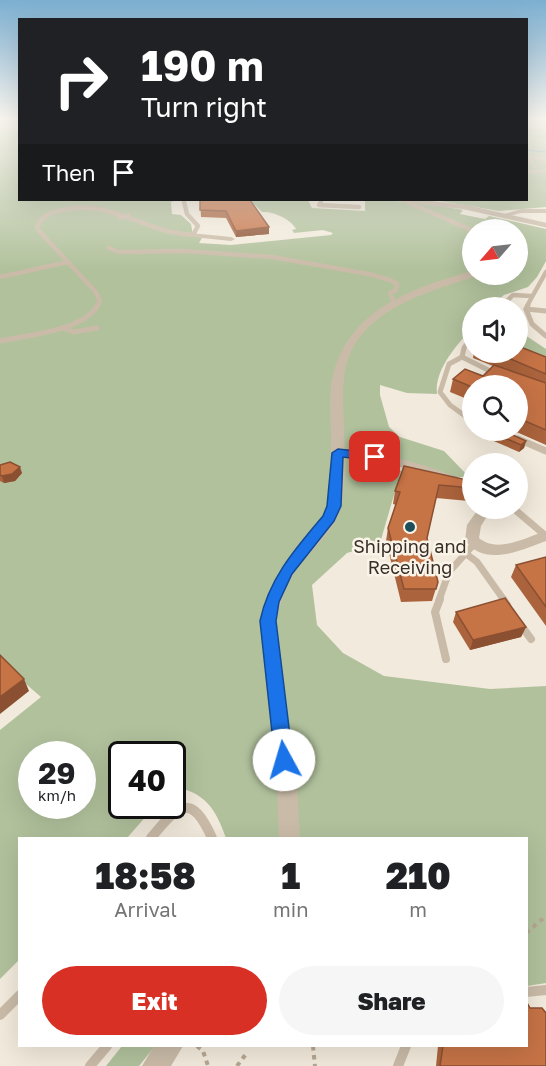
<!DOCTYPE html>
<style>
:root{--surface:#fff;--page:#f6f6f6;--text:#202124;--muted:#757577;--accent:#d93025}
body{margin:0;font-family:"Golos Text",sans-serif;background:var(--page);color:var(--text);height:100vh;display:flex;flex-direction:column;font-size:22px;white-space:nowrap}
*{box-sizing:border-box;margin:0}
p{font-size:20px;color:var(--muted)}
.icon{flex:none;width:33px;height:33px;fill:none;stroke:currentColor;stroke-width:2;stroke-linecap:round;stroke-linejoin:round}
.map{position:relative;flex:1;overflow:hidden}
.drawer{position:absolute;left:18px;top:837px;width:510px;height:210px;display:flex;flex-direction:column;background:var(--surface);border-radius:0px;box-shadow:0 6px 24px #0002}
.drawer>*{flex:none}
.banner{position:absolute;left:18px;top:18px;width:510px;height:183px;border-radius:0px;box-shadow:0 6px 24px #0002;background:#202124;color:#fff;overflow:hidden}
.needle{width:39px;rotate:242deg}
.controls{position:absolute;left:462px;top:219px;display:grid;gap:12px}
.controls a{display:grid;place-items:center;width:66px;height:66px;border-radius:50%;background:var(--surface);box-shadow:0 6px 24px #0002;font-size:30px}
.speed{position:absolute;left:18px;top:741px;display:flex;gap:12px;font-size:30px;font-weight:700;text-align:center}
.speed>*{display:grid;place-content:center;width:78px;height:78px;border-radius:50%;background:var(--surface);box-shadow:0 6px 24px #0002;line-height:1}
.speed small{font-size:15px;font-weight:400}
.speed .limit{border:3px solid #111;border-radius:9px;background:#fff;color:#111}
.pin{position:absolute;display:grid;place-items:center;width:51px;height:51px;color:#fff;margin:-26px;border-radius:12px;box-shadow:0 3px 9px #0006}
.me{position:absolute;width:66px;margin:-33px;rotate:354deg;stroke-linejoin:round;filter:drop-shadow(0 0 4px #0008)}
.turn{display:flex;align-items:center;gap:21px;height:126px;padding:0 24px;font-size:27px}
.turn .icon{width:78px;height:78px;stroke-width:2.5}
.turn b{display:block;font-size:42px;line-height:51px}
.then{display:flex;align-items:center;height:57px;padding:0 24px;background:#0003;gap:12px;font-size:22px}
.eta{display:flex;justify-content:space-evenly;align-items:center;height:102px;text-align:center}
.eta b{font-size:36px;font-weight:800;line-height:42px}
.cta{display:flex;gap:12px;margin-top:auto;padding:12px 24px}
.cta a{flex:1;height:69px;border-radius:36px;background:var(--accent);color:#fff;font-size:24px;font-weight:800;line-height:69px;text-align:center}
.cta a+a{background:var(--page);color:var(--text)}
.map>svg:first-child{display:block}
</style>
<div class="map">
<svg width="546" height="1066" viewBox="0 0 546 1066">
<rect width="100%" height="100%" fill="#f2eadc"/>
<g fill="#b1c19c" fill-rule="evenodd">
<path d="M0,120H19L20,200H178L171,202L172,214L181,215L191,224L193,235L202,238L199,243L231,245L331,235L333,233L323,230L294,233L292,230L296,229C291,219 273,211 262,212L250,200H308L312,208L365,211V200L419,202L463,210L460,214L485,219L489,216L546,229V261L537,277L528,287L504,295L490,307L472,308V328C457,345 434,370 437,394L407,393L380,385V395L389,427L400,437L444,451L469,477H447L379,459L401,471L380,543L347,553L312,585L317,625L343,653L384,676L490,689L546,686V983L527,986L526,838H226C217,813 208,795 180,788L173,792L172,754H122V806H155L127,838H20L19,960L0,979V730L41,697L11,671L0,667ZM472,230H518V274H472ZM32,754H82V806H32Z"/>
<path d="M527,120H546V207L499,211L434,200H526Z"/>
<path d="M518,334L525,335L546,349V368L518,350Z"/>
<path d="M122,1046H155L139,1066H106Z"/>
</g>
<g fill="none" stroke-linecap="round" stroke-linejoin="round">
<path stroke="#7ba7af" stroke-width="1.5" d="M526,150L546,152"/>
<g stroke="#b6a692" stroke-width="1.5" stroke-dasharray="1.5 1.5" stroke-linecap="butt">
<path d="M526,124H528L526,126"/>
<path d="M526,130L546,132"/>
<path d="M537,136H546"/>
</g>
<g stroke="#b6a692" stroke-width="4" stroke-dasharray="4.5 4.5" stroke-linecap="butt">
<path d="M526,933L546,916"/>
<path d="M197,1046L203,1051L208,1066"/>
<path d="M313,1046L315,1066"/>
<path d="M237,1066L246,1054"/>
</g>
<g stroke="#cabba8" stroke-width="3">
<path d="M529,157L535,167"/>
<path d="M526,172L546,171"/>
<path d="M184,200L185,203"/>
<path d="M408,200L433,203"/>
<path d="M320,203L322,200"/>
</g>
<g stroke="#cabba8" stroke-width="4.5">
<path d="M321,202L319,205L359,207"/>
<path d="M421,202L464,207L546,225"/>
<path d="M109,248L119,252L184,251L272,257L369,274L390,280L397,284L396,290L390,293L394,303"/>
<path d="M0,277L68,262"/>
<path d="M97,306L100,301L95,291L39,231L37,227C41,218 48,213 58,211C95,201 122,216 157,228C169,232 180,234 193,235L198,226L187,214L184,202"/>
<path d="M502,306L513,295L531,296"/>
<path d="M527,306L546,272"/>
</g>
<g stroke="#cabba8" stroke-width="5">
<path d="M528,305L526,309L532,324L546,336"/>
<path d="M500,308L503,305"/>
<path d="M526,309L546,311"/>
<path d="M63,328L74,332L97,328"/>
<path d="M472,337L464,348L462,357L496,374"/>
<path d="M0,341C28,335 83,331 98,305"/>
<path d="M462,357L449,364L440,392L450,405L472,421"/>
</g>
<g stroke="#cabba8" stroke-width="7">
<path d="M518,439L546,451"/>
<path d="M513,508L546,536"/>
<path d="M465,553L477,562L504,600"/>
<path d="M439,600L449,572L475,543"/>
</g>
<g stroke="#cabba8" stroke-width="8">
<path d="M440,599L435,612L446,659"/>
<path d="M503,599L507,605"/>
<path d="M520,624L531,639"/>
</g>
<g stroke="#cabba8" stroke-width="10">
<path d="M151,838C178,805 191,791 212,838"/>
<path d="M526,992L546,990"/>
<path d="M0,1015L20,995"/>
<path d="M90,1066L107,1046"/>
<path d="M398,1066L406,1046"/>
</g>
<g fill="#cabba8" fill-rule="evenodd">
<path d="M521,209H546V213H521L505,217L501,215Z"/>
<path d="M128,213H131V217L120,220L116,218Z"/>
<path d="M190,233L231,237L235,239L231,241L193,237H190Z"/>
<path d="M338,449C385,453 430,464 472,484V493L405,468L334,456L332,453Z"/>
<path d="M479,508H492L481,526L479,538C498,554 526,537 546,531V541C522,550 484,568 465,540L467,525Z"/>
</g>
<g fill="#cabba8" fill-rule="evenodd">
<path d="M526,155L546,158V162L526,159Z"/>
<path d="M398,200H408L477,230L470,232Z"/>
<path d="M472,271V274H478L477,276C425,293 351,312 344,378C342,396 344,415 344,433C344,457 347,484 341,507C334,533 308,552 294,574C285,588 280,605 276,621L297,787L300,838H279L277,787L260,621C269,579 296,549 323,516C333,493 330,464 331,439C331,419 328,394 333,375C350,308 413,288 472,271Z"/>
<path d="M154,1046H183L171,1066H142Z"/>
</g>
</g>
<g fill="#aa633c">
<path d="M200,200H250L269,234L236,237L226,218L201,217Z"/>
<path d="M474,352H518L546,357V445L512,430H518V386H472V401L450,392L453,379L483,376L493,366L473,358Z"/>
<path d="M491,432L526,441L524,448L519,452L489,439Z"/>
<path d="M0,465L22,473L15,481L4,483L0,481Z"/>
<path d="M404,466L472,488L469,501L436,498L427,538L438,582L432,601L401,602L386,541L388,528L396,505L393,504L395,491Z"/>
<path d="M546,557V626L511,577L516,565Z"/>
<path d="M456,612L526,627L521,637L470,650L453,622Z"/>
<path d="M530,1008L546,1066H436L438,1046H526Z"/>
</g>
<g fill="#8b5031">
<path d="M269,227V234L236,237V231Z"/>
<path d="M526,441L524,448L519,452L521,445Z"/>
<path d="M20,467L22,473L15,481L4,483L2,476Z"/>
<path d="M526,627L521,637L470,650L473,640Z"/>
<path d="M24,679L29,691L0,714V697Z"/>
</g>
<g fill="#c67346" stroke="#8b5031" stroke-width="1.5">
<path d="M200,200H250L269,227L236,231L226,211L200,210Z"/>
<path d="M518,346L546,357V374L494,352H518Z"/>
<path d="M494,365L546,383V430L518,418V386H472V387L453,379L465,369L483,376Z"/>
<path d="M493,430H502L526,441L521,445L491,432Z"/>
<path d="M10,462L20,467L12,474L2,476L0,475V465Z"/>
<path d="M404,466L472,481V488L439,485L427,538L438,582L436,589H404L388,528L400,492L395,491Z"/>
<path d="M546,557V607L516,565Z"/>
<path d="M505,598L526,627L473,640L456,612Z"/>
<path d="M0,655L24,679L0,697Z"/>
<path d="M526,1001L530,1008H542L546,1013V1066H440L443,1046H526Z"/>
</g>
<linearGradient id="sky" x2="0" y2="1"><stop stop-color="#7cafd1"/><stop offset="0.44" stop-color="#f9f6ef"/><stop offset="1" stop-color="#f9f6ef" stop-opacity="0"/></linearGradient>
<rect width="546" height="270" fill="url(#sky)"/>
<path fill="#1a73e8" stroke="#114b97" stroke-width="1.5" d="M338,449L375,453L381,457L375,461L343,457L341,506L334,521L292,574L279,602L276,621L293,760L290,766L284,768L277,766L275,760L260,621C269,578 296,548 323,516L327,506L332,453Z"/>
<circle fill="#1d4e59" stroke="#faf4e8" stroke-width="2" cx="410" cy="527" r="6"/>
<g text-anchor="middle" stroke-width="5" stroke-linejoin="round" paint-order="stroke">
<g font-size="18" fill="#372e28" stroke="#faf4e8">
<text x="410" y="553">Shipping and<tspan x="410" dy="21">Receiving</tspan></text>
</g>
</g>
</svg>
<div class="controls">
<a><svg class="needle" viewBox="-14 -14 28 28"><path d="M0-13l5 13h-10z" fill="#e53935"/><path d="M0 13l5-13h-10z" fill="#757577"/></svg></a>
<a><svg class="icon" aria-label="sound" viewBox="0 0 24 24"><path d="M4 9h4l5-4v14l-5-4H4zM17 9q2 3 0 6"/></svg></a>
<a><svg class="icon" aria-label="search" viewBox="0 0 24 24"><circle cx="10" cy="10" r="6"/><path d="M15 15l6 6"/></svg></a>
<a><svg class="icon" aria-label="layers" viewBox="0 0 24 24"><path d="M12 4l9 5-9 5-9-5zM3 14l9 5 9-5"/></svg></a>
</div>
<div class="speed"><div>29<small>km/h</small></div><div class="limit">40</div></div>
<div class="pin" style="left:375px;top:457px;background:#d93025"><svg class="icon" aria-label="arrive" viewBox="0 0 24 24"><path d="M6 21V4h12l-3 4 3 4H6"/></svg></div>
<svg class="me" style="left:284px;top:760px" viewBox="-20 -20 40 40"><circle r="19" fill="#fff"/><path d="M0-13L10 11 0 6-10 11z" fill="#1a73e8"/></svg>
<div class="banner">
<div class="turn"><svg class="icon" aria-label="right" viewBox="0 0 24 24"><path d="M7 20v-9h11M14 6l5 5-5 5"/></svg><div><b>190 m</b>Turn right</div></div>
<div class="then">Then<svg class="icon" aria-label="arrive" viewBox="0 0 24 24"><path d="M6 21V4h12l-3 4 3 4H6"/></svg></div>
</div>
<section class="drawer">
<div class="eta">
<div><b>18:58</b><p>Arrival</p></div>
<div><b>1</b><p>min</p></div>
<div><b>210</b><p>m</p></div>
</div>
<div class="cta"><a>Exit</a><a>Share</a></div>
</section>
</div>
